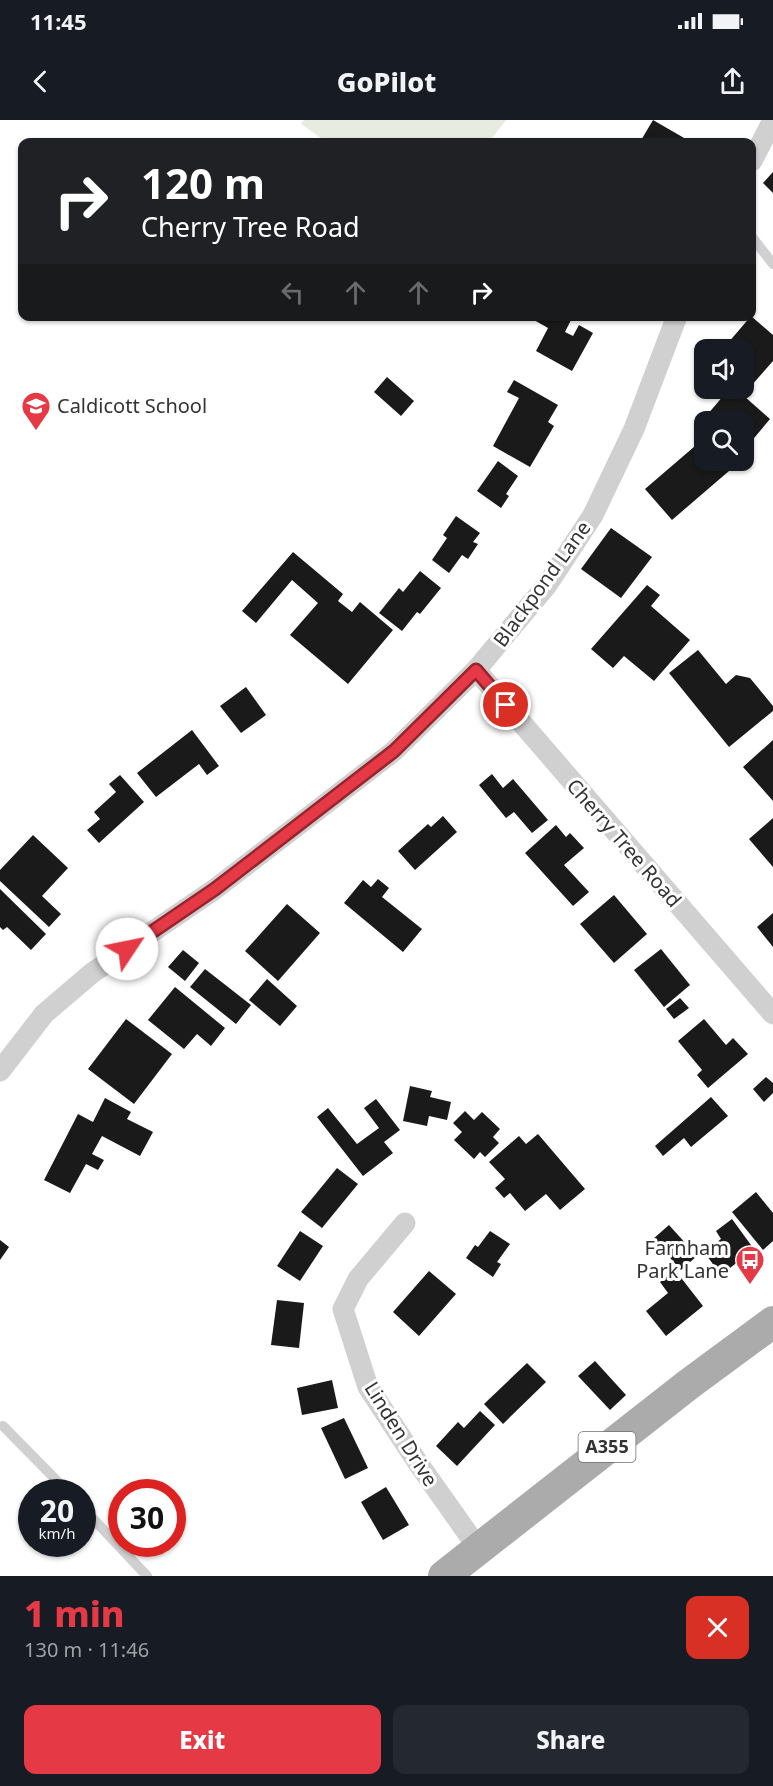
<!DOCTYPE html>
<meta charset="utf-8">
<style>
:root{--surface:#171b24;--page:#242831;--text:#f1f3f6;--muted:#9ea1a6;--accent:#e63946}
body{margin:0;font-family:"Noto Sans",sans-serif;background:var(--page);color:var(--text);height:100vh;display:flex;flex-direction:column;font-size:22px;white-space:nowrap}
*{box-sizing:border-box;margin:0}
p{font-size:20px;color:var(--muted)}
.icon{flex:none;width:33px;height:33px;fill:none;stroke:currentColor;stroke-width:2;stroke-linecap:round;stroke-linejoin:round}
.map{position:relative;height:1456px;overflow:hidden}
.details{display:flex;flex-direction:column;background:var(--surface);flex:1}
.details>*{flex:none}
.hud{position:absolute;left:18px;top:18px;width:738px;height:183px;border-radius:12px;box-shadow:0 2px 4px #0004;background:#202124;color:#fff;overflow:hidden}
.fabs{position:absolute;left:694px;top:219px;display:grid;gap:12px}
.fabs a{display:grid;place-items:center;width:60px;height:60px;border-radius:12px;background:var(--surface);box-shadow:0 2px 4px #0004;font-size:30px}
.speed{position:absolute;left:18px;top:1359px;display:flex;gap:12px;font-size:30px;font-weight:700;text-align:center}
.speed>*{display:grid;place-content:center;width:78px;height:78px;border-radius:50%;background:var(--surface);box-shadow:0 2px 4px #0004;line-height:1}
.speed small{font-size:15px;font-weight:400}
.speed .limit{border:9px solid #d22;background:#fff;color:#111}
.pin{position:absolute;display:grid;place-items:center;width:51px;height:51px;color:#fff;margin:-26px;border:3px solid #fff;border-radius:50%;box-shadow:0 2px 6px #0007}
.me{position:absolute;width:66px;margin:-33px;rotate:56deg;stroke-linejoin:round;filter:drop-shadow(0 0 4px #0008)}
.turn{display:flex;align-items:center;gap:21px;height:126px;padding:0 24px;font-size:27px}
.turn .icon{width:78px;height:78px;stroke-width:2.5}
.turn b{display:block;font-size:42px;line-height:51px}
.lanes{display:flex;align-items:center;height:57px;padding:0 24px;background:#0003;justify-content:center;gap:30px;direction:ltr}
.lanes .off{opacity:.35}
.round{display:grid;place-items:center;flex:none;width:63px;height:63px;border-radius:12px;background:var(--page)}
.head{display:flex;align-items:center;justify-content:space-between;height:102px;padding:0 24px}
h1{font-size:36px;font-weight:800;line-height:45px;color:var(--accent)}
.action{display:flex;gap:12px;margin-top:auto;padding:12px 24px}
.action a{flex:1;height:69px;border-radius:12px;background:var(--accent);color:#fff;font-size:24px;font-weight:800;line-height:69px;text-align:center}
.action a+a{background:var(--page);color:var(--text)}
.status{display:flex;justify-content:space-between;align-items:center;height:42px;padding:0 30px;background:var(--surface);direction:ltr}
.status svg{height:16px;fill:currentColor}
header{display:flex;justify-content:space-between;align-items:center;height:78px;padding:0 24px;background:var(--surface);font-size:27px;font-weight:800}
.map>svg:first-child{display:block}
</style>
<div class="status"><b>11:45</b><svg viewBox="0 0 49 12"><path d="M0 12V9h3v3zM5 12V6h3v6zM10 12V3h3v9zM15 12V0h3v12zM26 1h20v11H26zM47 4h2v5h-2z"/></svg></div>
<header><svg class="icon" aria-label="back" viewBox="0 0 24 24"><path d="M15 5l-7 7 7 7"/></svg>GoPilot<svg class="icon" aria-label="share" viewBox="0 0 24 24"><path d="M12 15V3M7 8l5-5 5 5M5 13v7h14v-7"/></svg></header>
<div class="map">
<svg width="773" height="1456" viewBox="0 0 773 1456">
<rect width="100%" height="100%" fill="#fff"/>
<path fill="#e6ecdf" d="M304,0H506L489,22H327L301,4Z"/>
<g fill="#1a1a1a">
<path d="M653,0L691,22H640Z"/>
<path d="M773,52V73L763,63Z"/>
<path d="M527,196H573L565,212L573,216L579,205L593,213L572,251L536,231L548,208Z"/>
<path d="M751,196L773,215V241L751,266L744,261V230H722Z"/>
<path d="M387,257L414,281L401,296L374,272Z"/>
<path d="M514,260L558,285L548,302L554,306L530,347L493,326L519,278L507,272Z"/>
<path d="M730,268H735L770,299L744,330V302H705V305L701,302Z"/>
<path d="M702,320L705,323V340H720L729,351L672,400L645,369Z"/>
<path d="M498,341L518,356L506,374L509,376L501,388L477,371Z"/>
<path d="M456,396L480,413L473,422L478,424L468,439L462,435L449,453L432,440L447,418L443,415Z"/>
<path d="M611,408L652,437L621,478L581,449Z"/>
<path d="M293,432L343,474L338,481L352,492L360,482L393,510L348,564L290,515L318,483L292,460L256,503L242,491Z"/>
<path d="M420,451L441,468L420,494L417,492L402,511L379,493L399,468L403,472Z"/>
<path d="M647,465L660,475L651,486L690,520L654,561L624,536L613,548L591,529Z"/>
<path d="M698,530L726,564L736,555L750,558L773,586V591L729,627L669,553Z"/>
<path d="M246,567L266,595L241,613L220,586Z"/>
<path d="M192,610L219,646L207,655L199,644L156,677L137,653Z"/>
<path d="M773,620V681L743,647Z"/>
<path d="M492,654L503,668L513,659L548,700L532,713L514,692L506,698L479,665Z"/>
<path d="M120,655L144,682L99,723L87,710L100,699L94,692L116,672L109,664Z"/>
<path d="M443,696L457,712L415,750L398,731L428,704L431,707Z"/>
<path d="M773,698V747L749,719Z"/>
<path d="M556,705L566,717L570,713L584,728L564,745L589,772L573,786L525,733Z"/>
<path d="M33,715L68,748L42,776L61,794L49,807L0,761V750Z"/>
<path d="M378,759L389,768L382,777L422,809L403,832L344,783L363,760L371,767Z"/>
<path d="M0,769L46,814L31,830L7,807L3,810L0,807Z"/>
<path d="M614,775L647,814L614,843L580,804Z"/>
<path d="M287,784L320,813L278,861L245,831Z"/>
<path d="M773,793V827L757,807Z"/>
<path d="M661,829L690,865L664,887L634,850Z"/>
<path d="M183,830L199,843L185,861L168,847Z"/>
<path d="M205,849L251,885L236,904L190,867Z"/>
<path d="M267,859L297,886L280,906L249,880Z"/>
<path d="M175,867L225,908L211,926L197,914L184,929L148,900Z"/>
<path d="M680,878L689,888L674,899L666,889Z"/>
<path d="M126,899L172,934L134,984L88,949Z"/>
<path d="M704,899L726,925L733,918L748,934L708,968L697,955L702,950L678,921Z"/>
<path d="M766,957L773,963V973L764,982L753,969Z"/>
<path d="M410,966L432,971L430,977L451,982L447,1000L429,996L427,1006L403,1001Z"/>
<path d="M711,977L728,996L691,1027L684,1018L663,1036L655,1026Z"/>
<path d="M105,978L131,992L127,999L153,1012L140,1036L102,1016L92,1034L104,1040L98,1050L86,1044L70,1073L44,1060L78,994L93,1002Z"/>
<path d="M376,979L400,1010L384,1022L393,1033L363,1056L317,997L328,988L357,1024L379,1008L364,988Z"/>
<path d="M465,991L474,1000L482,992L500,1009L493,1017L499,1023L485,1037L480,1032L474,1039L454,1020L462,1012L453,1003Z"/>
<path d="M538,1014L585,1069L560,1090L546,1074L525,1091L510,1073L504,1078L495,1068L505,1059L489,1042L519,1016L526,1024Z"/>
<path d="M337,1048L358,1064L322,1108L301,1092Z"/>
<path d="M756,1072L773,1093V1121L763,1130L732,1092Z"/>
<path d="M732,1099L759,1136L744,1147L739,1141L721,1155L704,1132L721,1119L716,1111Z"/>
<path d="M669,1105L697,1136L681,1150L653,1119Z"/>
<path d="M300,1111L323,1126L300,1161L277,1146Z"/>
<path d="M490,1111L510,1124L497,1142L501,1144L493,1157L466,1138L475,1125L478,1127Z"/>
<path d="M0,1120L9,1127L0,1140Z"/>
<path d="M675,1150L703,1186L666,1216L646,1191L668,1173L660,1162Z"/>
<path d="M429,1151L456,1174L419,1216L393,1192Z"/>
<path d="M277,1180L304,1183L299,1228L271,1225Z"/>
<path d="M595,1241L626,1275L610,1290L578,1256Z"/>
<path d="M527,1243L546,1262L503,1304L484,1284Z"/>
<path d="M332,1260L338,1288L302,1295L297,1268Z"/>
<path d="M480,1291L495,1305L457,1346L436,1326L458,1302L464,1308Z"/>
<path d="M344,1298L368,1348L345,1359L321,1308Z"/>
<path d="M386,1367L409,1405L383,1420L361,1382Z"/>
</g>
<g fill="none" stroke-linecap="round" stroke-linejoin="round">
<g stroke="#d0d0d0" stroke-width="10">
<path d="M752,117L773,144"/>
<path d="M3,1306L68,1372"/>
<path d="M82,1387L147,1456"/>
</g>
<g stroke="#d0d0d0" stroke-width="21">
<path d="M752,41L773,0"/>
<path d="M476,550L773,894"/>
<path d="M0,951L44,894L92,853L215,769L394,631L476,550L547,465L593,395L634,309L677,196"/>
<path d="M405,1103L358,1159L343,1189L368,1267L418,1343L478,1428"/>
</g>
<path stroke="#ababab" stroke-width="32" d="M444,1456L689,1264L773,1202"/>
</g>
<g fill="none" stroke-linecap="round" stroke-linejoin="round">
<g stroke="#96252e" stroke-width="15">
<path id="route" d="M127,829L215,769L394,631L476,550L506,585"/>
</g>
<use href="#route" stroke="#e63946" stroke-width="10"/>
</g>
<defs>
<g id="school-pin" transform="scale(1.5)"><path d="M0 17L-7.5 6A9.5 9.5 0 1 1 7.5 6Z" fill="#e63946" stroke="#fff"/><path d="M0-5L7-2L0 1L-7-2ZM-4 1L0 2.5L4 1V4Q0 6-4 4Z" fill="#fff"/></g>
<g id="bus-pin" transform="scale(1.5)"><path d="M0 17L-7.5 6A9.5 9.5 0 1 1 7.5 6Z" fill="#e63946" stroke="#fff"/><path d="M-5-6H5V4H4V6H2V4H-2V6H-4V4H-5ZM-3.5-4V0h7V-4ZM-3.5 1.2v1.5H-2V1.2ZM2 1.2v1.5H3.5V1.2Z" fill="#fff"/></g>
</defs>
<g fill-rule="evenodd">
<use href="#school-pin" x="36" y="286"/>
<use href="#bus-pin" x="750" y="1140"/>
</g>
<g text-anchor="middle" stroke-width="6" stroke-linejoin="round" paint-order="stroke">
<rect fill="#fff" stroke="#707070" stroke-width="1.5" x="578.5" y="1312" width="57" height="30" rx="4.5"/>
<g font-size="18" font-weight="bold" fill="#333">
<text x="607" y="1333">A355</text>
</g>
<g font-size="20" fill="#333" stroke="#fff" text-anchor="start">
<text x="57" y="293">Caldicott School</text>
<text x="729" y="1135" text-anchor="end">Farnham<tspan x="729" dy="23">Park Lane</tspan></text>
</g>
<g font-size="20" fill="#333" stroke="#fff">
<text transform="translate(542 464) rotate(-54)" y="7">Blackpond Lane</text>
<text transform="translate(624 723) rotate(49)" y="7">Cherry Tree Road</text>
<text transform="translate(401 1314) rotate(58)" y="7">Linden Drive</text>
</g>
</g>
</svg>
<div class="fabs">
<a><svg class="icon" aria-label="sound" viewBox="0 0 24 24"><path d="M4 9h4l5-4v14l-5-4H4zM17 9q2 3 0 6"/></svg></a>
<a><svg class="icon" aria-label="search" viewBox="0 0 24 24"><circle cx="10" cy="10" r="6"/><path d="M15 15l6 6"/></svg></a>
</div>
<div class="speed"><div>20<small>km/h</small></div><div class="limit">30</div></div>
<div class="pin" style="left:506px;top:585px;background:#d93025"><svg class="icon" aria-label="arrive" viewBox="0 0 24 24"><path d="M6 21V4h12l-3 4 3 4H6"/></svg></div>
<svg class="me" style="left:127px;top:829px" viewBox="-20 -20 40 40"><circle r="19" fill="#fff"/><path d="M0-13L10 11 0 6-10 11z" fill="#e63946"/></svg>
<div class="hud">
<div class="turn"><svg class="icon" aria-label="right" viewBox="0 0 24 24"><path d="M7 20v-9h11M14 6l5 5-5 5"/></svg><div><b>120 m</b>Cherry Tree Road</div></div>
<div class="lanes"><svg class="icon off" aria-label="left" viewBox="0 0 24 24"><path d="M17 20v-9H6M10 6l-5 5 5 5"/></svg><svg class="icon off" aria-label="ahead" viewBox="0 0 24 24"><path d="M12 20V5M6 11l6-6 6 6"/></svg><svg class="icon off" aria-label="ahead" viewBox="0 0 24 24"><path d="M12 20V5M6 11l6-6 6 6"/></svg><svg class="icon" aria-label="right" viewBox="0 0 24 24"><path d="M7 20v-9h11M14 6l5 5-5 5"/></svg></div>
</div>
</div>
<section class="details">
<div class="head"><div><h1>1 min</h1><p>130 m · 11:46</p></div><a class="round" style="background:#d93025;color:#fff"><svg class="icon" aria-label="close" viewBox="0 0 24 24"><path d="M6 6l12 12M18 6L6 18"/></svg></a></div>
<div class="action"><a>Exit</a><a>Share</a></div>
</section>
